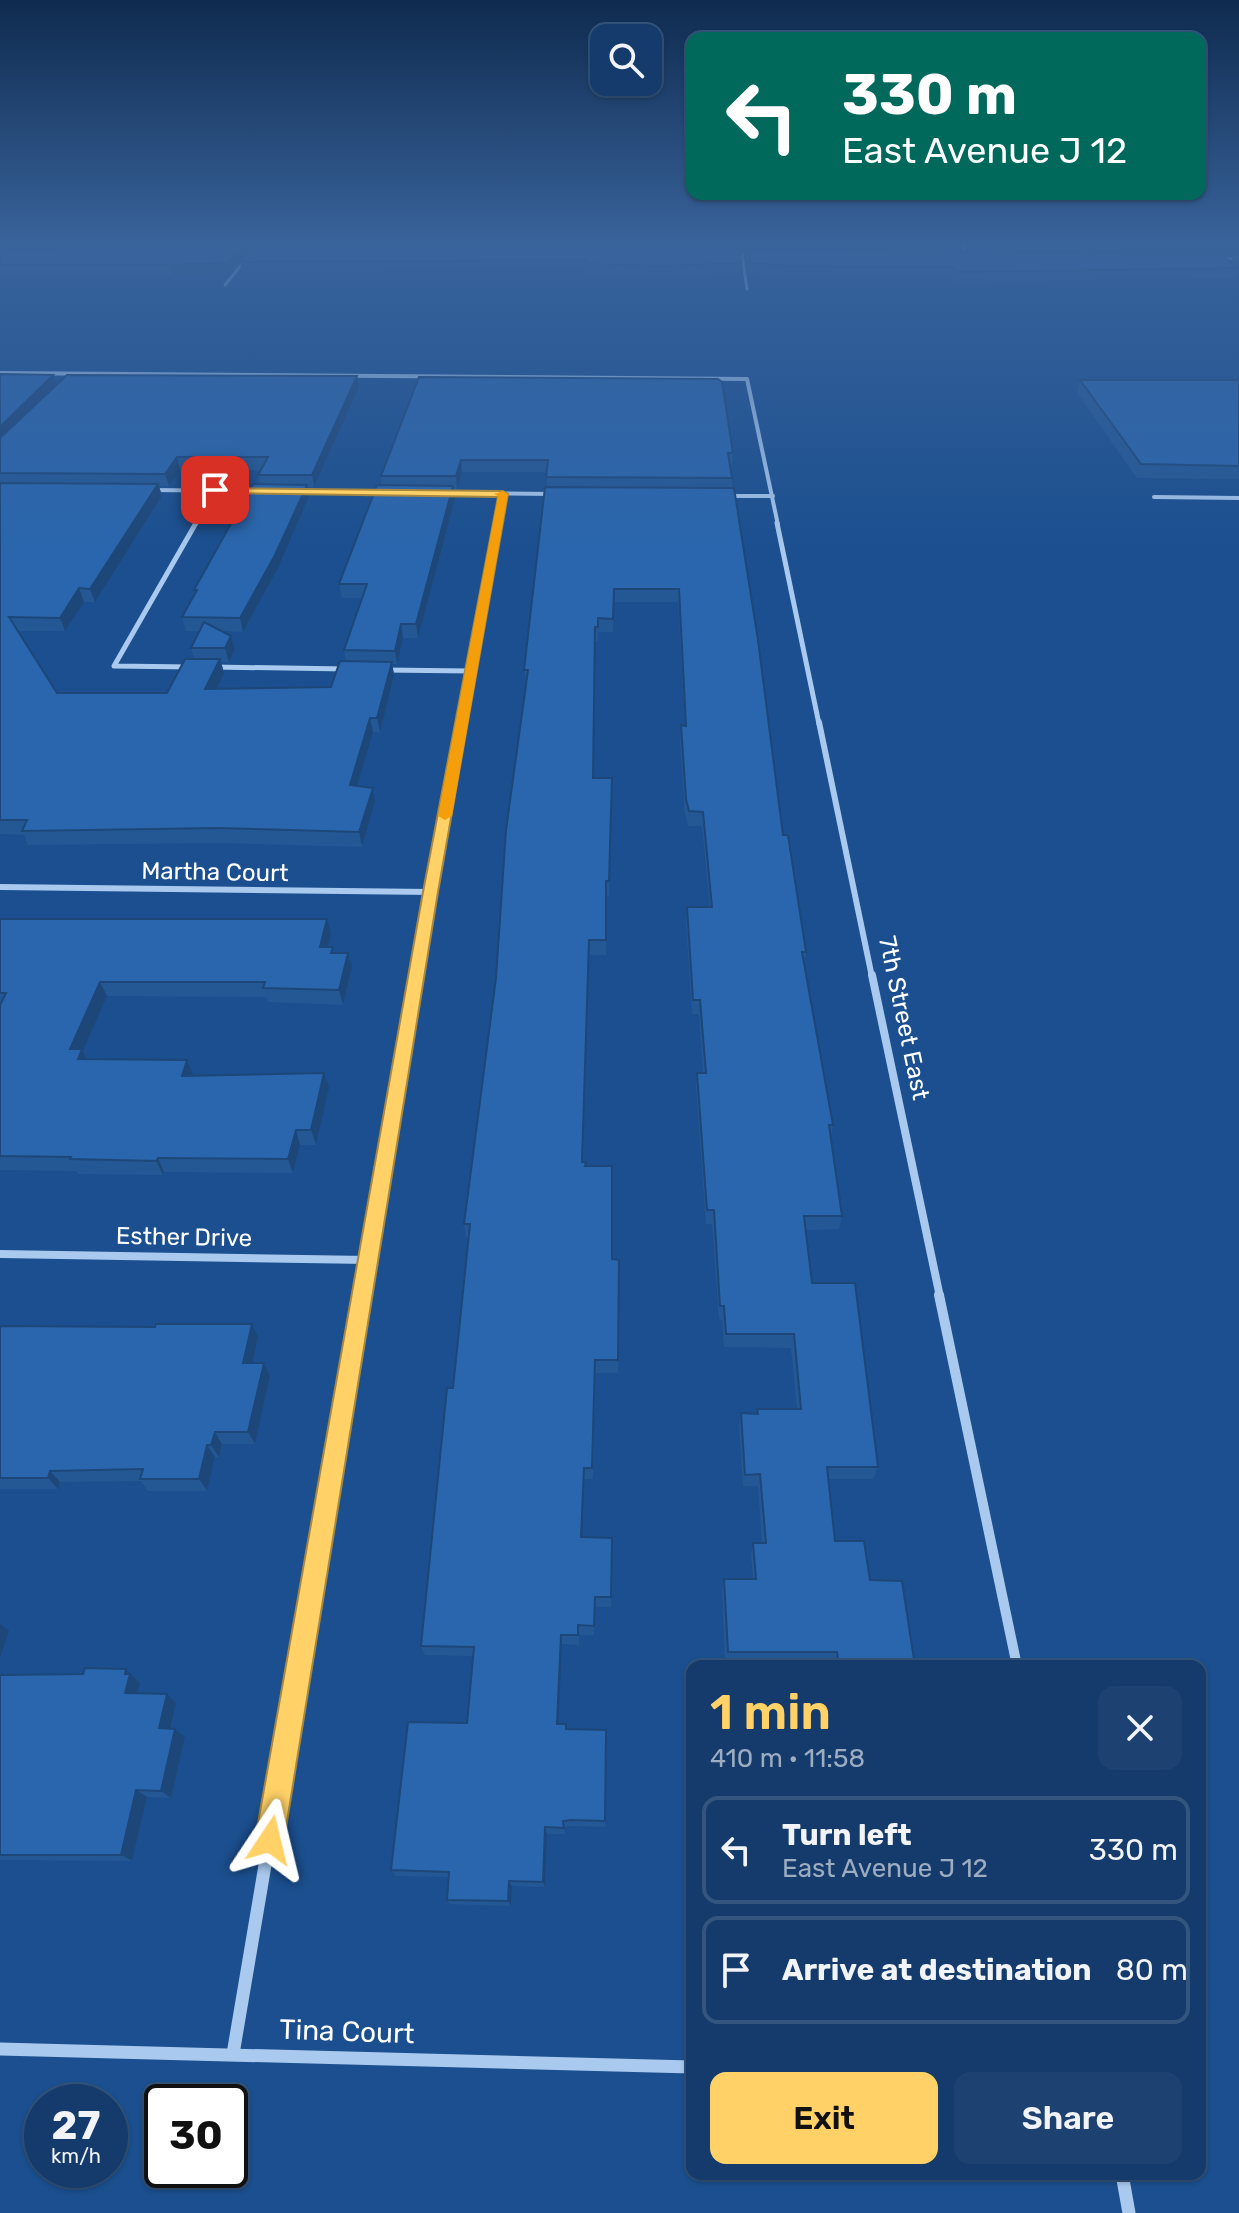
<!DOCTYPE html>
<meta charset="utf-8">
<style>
:root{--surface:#143b6b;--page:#1d4271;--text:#f1f3f6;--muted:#9dadc1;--line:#33557e;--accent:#ffd166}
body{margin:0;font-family:Rubik,sans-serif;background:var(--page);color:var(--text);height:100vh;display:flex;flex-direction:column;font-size:30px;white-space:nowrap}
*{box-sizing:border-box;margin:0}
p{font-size:26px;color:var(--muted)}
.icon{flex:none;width:44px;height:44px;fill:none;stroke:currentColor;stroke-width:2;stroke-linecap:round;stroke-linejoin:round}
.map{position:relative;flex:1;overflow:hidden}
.side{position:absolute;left:686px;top:1660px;width:520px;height:520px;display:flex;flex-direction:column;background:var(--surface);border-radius:16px;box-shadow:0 2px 6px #0004,0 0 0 2px var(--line)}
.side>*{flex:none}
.guide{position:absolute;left:686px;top:32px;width:520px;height:168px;border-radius:16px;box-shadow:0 2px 6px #0004,0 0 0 2px var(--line);background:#00695c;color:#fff;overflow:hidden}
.buttons{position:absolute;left:590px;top:24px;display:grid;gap:16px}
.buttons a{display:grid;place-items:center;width:72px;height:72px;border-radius:16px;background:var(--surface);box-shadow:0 2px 6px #0004,0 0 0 2px var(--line);font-size:40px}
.speed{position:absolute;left:24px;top:2084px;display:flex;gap:16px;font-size:40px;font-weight:700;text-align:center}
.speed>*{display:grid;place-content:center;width:104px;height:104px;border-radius:50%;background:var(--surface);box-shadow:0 2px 6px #0004,0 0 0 2px var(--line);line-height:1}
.speed small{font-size:20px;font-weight:400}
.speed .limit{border:4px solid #111;border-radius:12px;background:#fff;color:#111}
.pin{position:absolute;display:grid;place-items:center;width:68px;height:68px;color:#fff;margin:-34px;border-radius:16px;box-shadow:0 4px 12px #0006}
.me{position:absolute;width:88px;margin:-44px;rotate:10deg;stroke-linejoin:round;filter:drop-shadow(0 0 6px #0008)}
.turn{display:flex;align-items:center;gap:28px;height:168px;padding:0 24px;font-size:36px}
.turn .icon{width:104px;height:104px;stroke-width:2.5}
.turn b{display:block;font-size:56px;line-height:68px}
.round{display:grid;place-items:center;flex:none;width:84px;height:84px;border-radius:16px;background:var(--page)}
.headline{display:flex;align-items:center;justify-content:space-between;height:136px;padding:0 24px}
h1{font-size:48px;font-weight:600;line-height:60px;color:var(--accent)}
.cta{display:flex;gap:16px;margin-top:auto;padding:16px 24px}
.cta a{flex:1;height:92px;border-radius:16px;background:var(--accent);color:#111;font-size:32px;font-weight:600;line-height:92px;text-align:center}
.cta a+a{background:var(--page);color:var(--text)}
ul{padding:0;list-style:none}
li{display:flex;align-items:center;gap:24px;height:108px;margin:0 16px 12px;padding:0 8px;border:4px solid var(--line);border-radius:16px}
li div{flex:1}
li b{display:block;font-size:30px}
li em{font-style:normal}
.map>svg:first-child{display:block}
</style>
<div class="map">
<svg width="1239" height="2213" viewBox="0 0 1239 2213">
<rect width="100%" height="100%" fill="#1b4f8f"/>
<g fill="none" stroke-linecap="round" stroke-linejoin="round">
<g stroke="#a9c9ee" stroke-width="3">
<path d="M959,241L969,256"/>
<path d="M742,254L747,289"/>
<path d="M1216,258L1239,259"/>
<path d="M225,285L246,259"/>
</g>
<g stroke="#a9c9ee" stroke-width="4">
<path d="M0,373L747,379L778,525"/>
<path d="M150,490L260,491"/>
<path d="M298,491L384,492"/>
<path d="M446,493L552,494"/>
<path d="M726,496H773"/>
<path d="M1154,497L1239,498"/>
<path d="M195,525L215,490"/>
<path d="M497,525L503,494"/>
</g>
<g stroke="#a9c9ee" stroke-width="5">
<path d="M777,523L819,724"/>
<path d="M191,667L114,666L196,523"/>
<path d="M212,667L347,669"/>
<path d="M384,670L471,671"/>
<path d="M461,724L498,523"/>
</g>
<g stroke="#a9c9ee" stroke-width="6">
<path d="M819,722L872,977"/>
<path d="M0,887L431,892"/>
<path d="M417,977L462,722"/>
</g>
<g stroke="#a9c9ee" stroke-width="8">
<path d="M872,975L940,1297"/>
<path d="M0,1254L368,1260"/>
<path d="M362,1297L417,975"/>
</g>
<g stroke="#a9c9ee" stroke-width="10">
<path d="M939,1295L1017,1666"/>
<path d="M293,1702L362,1295"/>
</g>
<g stroke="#a9c9ee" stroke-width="13">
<path d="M0,2049L692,2067"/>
<path d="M233,2054L293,1700"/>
<path d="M1122,2174L1129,2213"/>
</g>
</g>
<g fill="#245895" fill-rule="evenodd">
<path d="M0,241H962L961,251H971L963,241H1239V273L1236,270L1234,278L954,282L949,277L789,276L749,272L747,259L748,249L891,250L555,244L741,263L740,272L664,276L588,274L586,270L242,272L240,262L253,246L241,247L243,256L230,272L174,275H0ZM1222,254H1234L1231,263Z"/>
<path d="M0,374L56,385L359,387L314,487H308L309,497L278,568L243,632L223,631L231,636L235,649L229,662H221L224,673L216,689L331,687L346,661L344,650L362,598H342L339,584L382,485L381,476L419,377L733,453L732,465H730L732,478V488L783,835L806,952L804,964L833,1125L831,1136L842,1216L839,1229L806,1230L812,1283L878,1467L873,1479H829L835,1541L870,1580L915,1666H833V1661L725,1662L722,1589L724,1579H753L751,1554L753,1543H762L758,1486H743L739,1426L741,1413L757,1414V1409H797L791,1348L724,1347L722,1320L719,1319L712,1224H706L696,1087L697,1073H703L699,1014H692L686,922L687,907H710L702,826H688L685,813L680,740L681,725L685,726L678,602H614L613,632H598V641H595L593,778H612L609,896H606V955H589L583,1162L586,1166L612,1259L619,1260L618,1373H595L593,1479H584L582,1537L612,1538L611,1607H595L594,1635H579V1645L562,1644L558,1724H566L567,1729L606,1730L605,1827L572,1826L564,1827L565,1834H547L545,1887L512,1886L511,1906L450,1904L447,1900L449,1877L396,1876L391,1870L467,1723L473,1656L425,1655L421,1646L453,1388L469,1238H466L464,1224L496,978L526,684L524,670L547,487V472H462L457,489H454L455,499L418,638H403L397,664H392L394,675L380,732H373L357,786L373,788L375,802L362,847L223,843L28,845L24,835L0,834ZM180,470H261L258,475L260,484L194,590L195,595L182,617L186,631H200L191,648L194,659L167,693H57L17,631H65L84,602H95L162,496L159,486H169Z"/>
<path d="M1080,380H1239V479L1137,478L1077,393Z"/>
<path d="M0,919L331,934L327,947L334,953H348L352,967L343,1005L268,1002L266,997L107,996L83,1051L87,1059L187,1060L193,1076L329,1088L316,1145H300L293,1173L164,1172L163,1175L78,1174L76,1171L0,1170Z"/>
<path d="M0,1326L258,1337L253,1363H264L270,1376L255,1444H222L219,1457H215L207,1491H148L141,1481L60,1482L58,1489H0Z"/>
<path d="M126,1669L140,1683L137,1694H167L176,1703L171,1729L185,1737L171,1798L147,1797L132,1861L0,1860V1675L83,1674Z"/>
</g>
<g fill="#1d4779">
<path d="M241,246L243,256L230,272L174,275L172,265Z"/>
<path d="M53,375L57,386L0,443V427Z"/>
<path d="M357,376L359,387L314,487L312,475Z"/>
<path d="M177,457L180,470L169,486L165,474Z"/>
<path d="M461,460L462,472L457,489L456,476Z"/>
<path d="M158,484L162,496L95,602L90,589Z"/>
<path d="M307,485L309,497L278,568L243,632L240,618Z"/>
<path d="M453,486L455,499L418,638L416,624Z"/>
<path d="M79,588L84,602L65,631L60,618Z"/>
<path d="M401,624L403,638L397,664L395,651Z"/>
<path d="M231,636L235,649L229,662L225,648Z"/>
<path d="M220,659L224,673L210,703L205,689Z"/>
<path d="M392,662L394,675L380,732L377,718Z"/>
<path d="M370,718L373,732L353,800L350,785Z"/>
<path d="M373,788L375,802L362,847L359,832Z"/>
<path d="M327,919L331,934L324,962L320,947Z"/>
<path d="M589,940V955L582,1176V1162Z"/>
<path d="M348,953L352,967L343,1005L339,990Z"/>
<path d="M100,982L107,996L83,1051L89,1064L85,1074L70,1049Z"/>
<path d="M187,1060L193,1075L188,1090L182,1076Z"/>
<path d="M324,1073L329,1088L316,1145L311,1130Z"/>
<path d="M296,1130L300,1145L293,1173L288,1159Z"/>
<path d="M158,1158L164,1172L163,1175L156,1161Z"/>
<path d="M252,1324L258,1337L250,1376L243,1363Z"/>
<path d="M264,1363L270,1376L255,1444L248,1432Z"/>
<path d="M215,1432L222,1444L219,1457L211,1445Z"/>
<path d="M207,1445L215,1457L207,1491L199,1479Z"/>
<path d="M584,1468V1479L582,1548L581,1537Z"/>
<path d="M50,1471L60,1482L58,1489L48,1478Z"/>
<path d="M0,1624L9,1631L0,1658Z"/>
<path d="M561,1635L562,1644L558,1732L557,1724Z"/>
<path d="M126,1669L140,1683L135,1702L125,1693Z"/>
<path d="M167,1694L176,1703L169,1736L159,1728Z"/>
<path d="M175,1729L185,1737L171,1798L161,1791Z"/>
<path d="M136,1790L147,1797L132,1861L121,1855Z"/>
<path d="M545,1827L547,1834L545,1887L543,1882Z"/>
<path d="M509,1881L512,1886L511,1906L508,1901Z"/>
</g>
<g fill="#2a66ad" stroke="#1d4779" stroke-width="2">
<path d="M912,241H962V242Z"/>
<path d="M973,241H1239V245L973,242Z"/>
<path d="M489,242L739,249L741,263L664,266L587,264L586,260L240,262L253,246Z"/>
<path d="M241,246L228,262L172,265H0V250Z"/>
<path d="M748,249L1221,254L1237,268L956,272L951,267L790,266L750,263Z"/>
<path d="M0,374L53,375L0,427Z"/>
<path d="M67,375L357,376L312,475H258L268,457H177L165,474L0,473V438Z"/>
<path d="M419,377L718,379L722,382L733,453H728L732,478L546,477L548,460H461L456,476H381Z"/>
<path d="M1080,380H1239V466L1141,464Z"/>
<path d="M0,483L158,484L90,589L79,588L60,618L9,617L57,693H167L185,659H220L205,689L331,687L340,661L392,662L377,718H370L350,785L373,788L359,832L219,828L22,831L27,820H0Z"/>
<path d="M253,484L307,485L275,555L240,618L182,617L197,590H194Z"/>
<path d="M377,485L453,486L416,624H401L395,651L344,650L367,584H339Z"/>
<path d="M545,487L734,488L758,640L783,835H788L806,952H802L833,1125H829L842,1216H804L812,1283H855L878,1467H827L835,1541H864L870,1580L902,1581L915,1666H839L837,1652H728L724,1579H756L753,1543H766L760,1474L745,1475L741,1413L758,1414L757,1409H801L794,1334H726L724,1306H720L714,1210H707L697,1073H706L700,1000H693L687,907H712L703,812L689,811L686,799L681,725L686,726L679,589H614L613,619L598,618V627H595L593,778H612L609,881H606V940H589L582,1162H586L585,1166H612V1259L619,1260L618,1360H595L592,1468H584L581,1537L612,1538L611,1597H595L594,1626L578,1625V1635H561L557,1724H566V1729L606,1730L605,1821L571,1820L563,1821L564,1828L545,1827L543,1882L509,1881L508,1901L447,1900L449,1872L391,1870L408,1722L467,1723L474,1647L421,1646L447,1388H453L470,1224H464L496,978L506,830L528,670H524Z"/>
<path d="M204,622L231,636L225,648H191Z"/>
<path d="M0,919H327L320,947H333L331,953H348L339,990L263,988L265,982H100L70,1049H82L78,1059L187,1060L182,1076L324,1073L311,1130H296L288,1159L158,1158L156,1161L70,1159L71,1157L0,1156V1005L6,993H0Z"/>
<path d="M156,1324H252L243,1363H264L248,1432H215L211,1445H207L199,1479H140L143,1469L50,1471L48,1478H0V1326L155,1327Z"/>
<path d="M85,1668L126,1669L125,1674H130L125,1693L167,1694L159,1728L175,1729L161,1791L136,1790L121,1855H0V1675L83,1674Z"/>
</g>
<linearGradient id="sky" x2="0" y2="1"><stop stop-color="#0f2b4f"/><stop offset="0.44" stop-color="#39639b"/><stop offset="1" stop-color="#39639b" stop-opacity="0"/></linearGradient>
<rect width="1239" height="551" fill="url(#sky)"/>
<path fill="#ffd166" stroke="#a68842" stroke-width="2" d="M211,488L503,491L508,494L438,892L284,1840L280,1850L270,1854L260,1850L255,1840L423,892L498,497L215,493Z"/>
<path fill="#f59e0b" d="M503,491L508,494L452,816L445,820L438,816L498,496L494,494Z"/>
<g text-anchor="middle" stroke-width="8" stroke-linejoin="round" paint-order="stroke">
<g font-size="24" fill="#fff" stroke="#1b4f8f">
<text transform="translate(215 872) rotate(1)" y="8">Martha Court</text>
<text transform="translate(904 1018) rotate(78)" y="8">7th Street East</text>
<text transform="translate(184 1237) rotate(1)" y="8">Esther Drive</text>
</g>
<g font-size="28" fill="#fff" stroke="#1b4f8f">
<text transform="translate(347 2031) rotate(2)" y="10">Tina Court</text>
</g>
</g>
</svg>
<div class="buttons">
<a><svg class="icon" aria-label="search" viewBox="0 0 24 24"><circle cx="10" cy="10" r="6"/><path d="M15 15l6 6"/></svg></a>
</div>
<div class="speed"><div>27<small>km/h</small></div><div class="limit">30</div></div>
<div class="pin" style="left:215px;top:490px;background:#d93025"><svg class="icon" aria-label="arrive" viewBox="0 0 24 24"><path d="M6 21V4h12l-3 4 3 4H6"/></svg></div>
<svg class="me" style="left:270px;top:1840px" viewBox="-20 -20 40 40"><path d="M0-17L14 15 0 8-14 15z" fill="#ffd166" stroke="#fff" stroke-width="4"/></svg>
<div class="guide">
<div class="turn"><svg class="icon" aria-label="left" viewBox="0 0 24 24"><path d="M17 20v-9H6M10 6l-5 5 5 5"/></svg><div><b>330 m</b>East Avenue J 12</div></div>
</div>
<section class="side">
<div class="headline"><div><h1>1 min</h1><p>410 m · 11:58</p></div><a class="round"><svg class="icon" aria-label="close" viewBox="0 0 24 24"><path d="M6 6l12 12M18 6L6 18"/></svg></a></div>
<ul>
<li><svg class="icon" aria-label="left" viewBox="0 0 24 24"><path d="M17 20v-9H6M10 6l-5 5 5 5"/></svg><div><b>Turn left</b><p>East Avenue J 12</p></div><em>330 m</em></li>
<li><svg class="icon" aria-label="arrive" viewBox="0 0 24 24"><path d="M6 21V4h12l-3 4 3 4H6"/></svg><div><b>Arrive at destination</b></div><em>80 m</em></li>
</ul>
<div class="cta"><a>Exit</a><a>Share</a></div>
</section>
</div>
